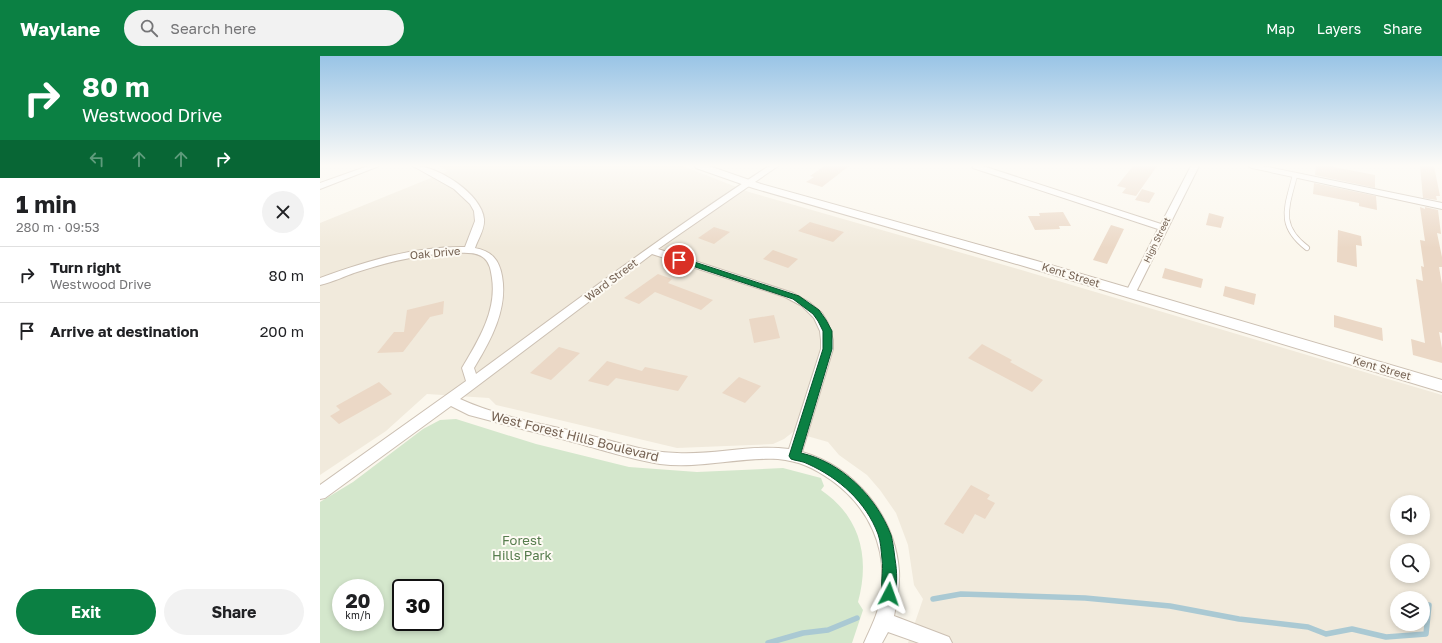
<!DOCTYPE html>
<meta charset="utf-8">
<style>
:root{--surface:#fff;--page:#f2f2f2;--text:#202124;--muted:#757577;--line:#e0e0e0;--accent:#0b8043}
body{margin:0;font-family:"Golos Text",sans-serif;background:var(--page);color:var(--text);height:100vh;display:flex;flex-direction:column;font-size:15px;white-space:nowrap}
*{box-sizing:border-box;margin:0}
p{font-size:13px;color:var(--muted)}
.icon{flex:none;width:22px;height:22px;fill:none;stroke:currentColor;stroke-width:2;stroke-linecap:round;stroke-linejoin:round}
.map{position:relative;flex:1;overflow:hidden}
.details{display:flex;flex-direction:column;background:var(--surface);width:320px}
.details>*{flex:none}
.guide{background:#0b8043;color:#fff;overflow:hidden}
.tools{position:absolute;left:1070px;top:439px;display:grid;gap:8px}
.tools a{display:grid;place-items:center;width:40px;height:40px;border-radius:50%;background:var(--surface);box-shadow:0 2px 6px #0003;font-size:20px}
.speed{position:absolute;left:12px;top:523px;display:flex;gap:8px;font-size:20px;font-weight:700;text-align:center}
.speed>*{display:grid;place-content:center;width:52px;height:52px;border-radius:50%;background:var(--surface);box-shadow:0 2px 6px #0003;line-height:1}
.speed small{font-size:10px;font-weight:400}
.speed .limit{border:2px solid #111;border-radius:6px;background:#fff;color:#111}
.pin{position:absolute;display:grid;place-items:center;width:34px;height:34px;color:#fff;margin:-17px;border:2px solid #fff;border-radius:50%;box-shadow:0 1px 4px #0007}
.me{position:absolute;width:44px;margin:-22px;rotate:4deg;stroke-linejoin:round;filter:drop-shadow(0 0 3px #0008)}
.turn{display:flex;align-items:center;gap:14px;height:84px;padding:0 16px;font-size:18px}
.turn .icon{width:52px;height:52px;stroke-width:2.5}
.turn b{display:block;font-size:28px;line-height:34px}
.lanes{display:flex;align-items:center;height:38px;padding:0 16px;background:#0003;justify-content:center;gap:20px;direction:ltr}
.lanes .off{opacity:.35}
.round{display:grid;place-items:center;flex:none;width:42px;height:42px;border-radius:21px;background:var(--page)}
.overview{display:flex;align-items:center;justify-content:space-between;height:68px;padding:0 16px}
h1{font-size:24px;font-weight:700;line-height:30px}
.button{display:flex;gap:8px;margin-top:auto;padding:8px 16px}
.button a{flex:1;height:46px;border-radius:24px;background:var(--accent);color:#fff;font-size:16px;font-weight:700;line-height:46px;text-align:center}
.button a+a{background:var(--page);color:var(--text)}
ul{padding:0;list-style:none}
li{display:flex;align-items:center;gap:12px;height:56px;padding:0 16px;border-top:1px solid var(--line)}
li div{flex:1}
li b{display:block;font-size:15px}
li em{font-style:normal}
header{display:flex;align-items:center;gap:24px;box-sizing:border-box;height:56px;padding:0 20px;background:var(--accent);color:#fff}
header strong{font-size:19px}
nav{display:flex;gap:22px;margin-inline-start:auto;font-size:14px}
.search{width:280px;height:36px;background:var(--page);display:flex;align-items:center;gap:10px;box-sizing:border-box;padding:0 14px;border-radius:22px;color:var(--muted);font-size:15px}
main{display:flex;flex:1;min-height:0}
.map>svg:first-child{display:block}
</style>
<header>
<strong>Waylane</strong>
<div class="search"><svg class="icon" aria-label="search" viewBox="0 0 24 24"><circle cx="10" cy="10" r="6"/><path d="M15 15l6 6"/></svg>Search here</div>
<nav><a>Map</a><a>Layers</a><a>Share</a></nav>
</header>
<main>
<section class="details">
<div class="guide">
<div class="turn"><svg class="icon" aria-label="right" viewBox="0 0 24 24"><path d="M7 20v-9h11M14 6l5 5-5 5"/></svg><div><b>80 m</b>Westwood Drive</div></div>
<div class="lanes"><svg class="icon off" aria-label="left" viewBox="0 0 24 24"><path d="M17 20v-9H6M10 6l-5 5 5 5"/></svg><svg class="icon off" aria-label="ahead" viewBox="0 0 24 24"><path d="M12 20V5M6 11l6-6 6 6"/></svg><svg class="icon off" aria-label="ahead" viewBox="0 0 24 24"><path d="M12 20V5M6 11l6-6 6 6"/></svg><svg class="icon" aria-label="right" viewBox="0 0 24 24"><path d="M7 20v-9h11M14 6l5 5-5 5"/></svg></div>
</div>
<div class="overview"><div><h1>1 min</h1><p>280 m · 09:53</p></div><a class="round"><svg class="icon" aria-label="close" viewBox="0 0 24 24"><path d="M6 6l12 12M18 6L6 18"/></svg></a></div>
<ul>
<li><svg class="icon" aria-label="right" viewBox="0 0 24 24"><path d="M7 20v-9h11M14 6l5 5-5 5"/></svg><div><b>Turn right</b><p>Westwood Drive</p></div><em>80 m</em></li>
<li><svg class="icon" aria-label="arrive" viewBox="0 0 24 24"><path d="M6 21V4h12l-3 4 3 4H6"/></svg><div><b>Arrive at destination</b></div><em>200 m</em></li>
</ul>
<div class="button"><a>Exit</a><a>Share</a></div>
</section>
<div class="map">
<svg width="1122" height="587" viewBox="0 0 1122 587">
<rect width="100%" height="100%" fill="#fbf7ed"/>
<path fill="#f1eadc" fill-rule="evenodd" d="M119,110H363L429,136L698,213L1122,339V587H588L603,543L594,529L588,489L576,457L560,434L547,419L519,399L508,386L473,376L464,383L453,388L357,392L176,349L169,342L107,338L66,375L0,419V167L128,115ZM1077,446H1103V472H1077ZM1077,494H1103V520H1077ZM1077,542H1103V568H1077Z"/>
<path fill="#d4e7cc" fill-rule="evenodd" d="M136,363L216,388L309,411L377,416L463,412L501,422L504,430L501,434C541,461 550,502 538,546L543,554L532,587H0V446L33,426L103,373L120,364ZM21,532H55V566H21ZM81,532H115V566H81Z"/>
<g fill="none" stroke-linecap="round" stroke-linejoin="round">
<g stroke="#aac9d3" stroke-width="5.5">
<path d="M613,543L641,538L765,542L850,550L919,563L988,571L1006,578L1032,573L1066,581L1106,578L1109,549"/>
<path d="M448,587L483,577L508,574L537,562"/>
</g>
</g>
<g fill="#ebd8c6">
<path d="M504,110H529L502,131L486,126L494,121L490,120Z"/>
<path d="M813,110H837L816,140L802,137L806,132L797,130Z"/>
<path d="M996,110H1009L1055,119V132L995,119Z"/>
<path d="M1100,110H1114L1120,140H1116L1117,144L1103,142Z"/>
<path d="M994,127L1056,140L1057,154L1039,150V147L993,138Z"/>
<path d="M822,133L835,137L829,147L815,144Z"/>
<path d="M1100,151L1105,153V151L1118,154L1121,178L1117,177L1122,201V211H1119L1122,228V277L1119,276L1122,292V307L1093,299L1091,283L1105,287L1096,223L1103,225L1101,210L1104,211L1100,184L1105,185Z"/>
<path d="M743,156L751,170H739L740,173L715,174L708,160H720L719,157Z"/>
<path d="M889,157L904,161L901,172L886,169Z"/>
<path d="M490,166L524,176L513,186L478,175Z"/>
<path d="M791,169L804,173L787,208L773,204Z"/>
<path d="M394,171L410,176L394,188L378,182Z"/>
<path d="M1018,174L1041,180L1042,190L1036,189L1037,211L1017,206Z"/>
<path d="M453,194L478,203L468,212L443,203Z"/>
<path d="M845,212L883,223L881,232L842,222Z"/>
<path d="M338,218L352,223L348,227L393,244L381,254L335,236L319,248L304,242Z"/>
<path d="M905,230L936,238L934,249L903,240Z"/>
<path d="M124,245L123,258L110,261L83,296L57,297L74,276H84L87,254Z"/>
<path d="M454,259L460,282L434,287L429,263Z"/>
<path d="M1014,259L1062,272L1063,285L1014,271Z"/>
<path d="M662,288L692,304L690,306L723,324L712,336L648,302Z"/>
<path d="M239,291L260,297L231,324L210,317Z"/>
<path d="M287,305L322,315L325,311L368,320L358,335L296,322L288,330L268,325Z"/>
<path d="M419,321L441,330L425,347L402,337Z"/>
<path d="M59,326L72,338L19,368L10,360L20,354L16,350Z"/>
<path d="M651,429L670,439L667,443L675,447L665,463L655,458L643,478L624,468Z"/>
</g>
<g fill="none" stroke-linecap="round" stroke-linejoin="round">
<g stroke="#ccc0b3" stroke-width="6">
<path id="service" d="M975,119C967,151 957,169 987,192"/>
</g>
<g stroke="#ccc0b3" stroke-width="2">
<g id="minor">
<path d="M48,110H59L0,133V127Z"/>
<path d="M93,110C116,108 162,138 164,163C165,173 158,183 155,192C171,195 179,203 182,220C188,253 171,284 154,312L156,318C253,247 348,175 449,110H458L338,193L473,237L489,246L502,257L508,267L513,284V293L482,396C535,411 575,460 579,515C580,530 577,545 574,560L629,581L632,587H599L568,576L562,587H544C551,571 559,556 561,539C568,492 549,451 511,424C494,412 479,405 458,403C419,401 380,413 340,408C315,404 289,396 264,389C232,380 200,373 168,364L149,359L131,350L5,442L0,443V429L146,325L142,312C158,285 177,255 172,222C171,215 170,207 164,202C156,195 142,197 132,197C100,198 68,206 37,216C25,220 13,226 0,229V222C47,205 95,190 145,191L155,165L154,155L150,148L134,133ZM332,198L465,241L482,250L494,262L500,275L501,284V293L469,393C431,388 395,399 357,397C323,396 290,384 257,376C218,367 177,360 140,343Z"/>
<path d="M652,110H663L841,168L871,110H879L815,238L810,241L805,238L838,173L653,112Z"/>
<path d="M928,110H943L1122,147V153L932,112Z"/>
</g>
</g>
<g stroke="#ccc0b3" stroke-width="2">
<path id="tertiary" d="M375,110H389L441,128L717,205L1122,324V336L707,211L433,132L376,112Z"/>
</g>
<use href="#service" stroke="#fff" stroke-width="4.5"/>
<use href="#minor" fill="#fff" fill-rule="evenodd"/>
<use href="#tertiary" fill="#fff" fill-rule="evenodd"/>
</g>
<linearGradient id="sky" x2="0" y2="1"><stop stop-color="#99c4e6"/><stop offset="0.57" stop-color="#fdfbf7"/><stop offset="1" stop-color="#fdfbf7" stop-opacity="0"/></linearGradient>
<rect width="1122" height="192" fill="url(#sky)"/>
<path fill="#0b8043" stroke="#07532c" d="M359,201L479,240L499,254L506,264L512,275V293L481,397C521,406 556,440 571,479C573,486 574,495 575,503C577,515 578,531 573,542L569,544L564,542C559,531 564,515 562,503C561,495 561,486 558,478C546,446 519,422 488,408C483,405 476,405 471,403L469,400L503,293V275L498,265L493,258L473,243L357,205L355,204Z"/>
<g text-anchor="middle" stroke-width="4" stroke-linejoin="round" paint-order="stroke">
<g font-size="9" fill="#746152" stroke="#fdfaf3">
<text transform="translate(837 184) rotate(-64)" y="3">High Street</text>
</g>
<g font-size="11" fill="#746152" stroke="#fdfaf3">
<text transform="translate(115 197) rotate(-5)" y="4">Oak Drive</text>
<text transform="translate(751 219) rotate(17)" y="4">Kent Street</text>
<text transform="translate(291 224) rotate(-37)" y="4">Ward Street</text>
<text transform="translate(1062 312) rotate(16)" y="4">Kent Street</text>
</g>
<g font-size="13" fill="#746152" stroke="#fdfaf3">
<text transform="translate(255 380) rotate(14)" y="5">West Forest Hills Boulevard</text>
</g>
<g font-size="13" fill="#577d4e" stroke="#fdfaf3">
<text x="202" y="489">Forest<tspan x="202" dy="15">Hills Park</tspan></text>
</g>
</g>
</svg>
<div class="tools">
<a><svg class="icon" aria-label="sound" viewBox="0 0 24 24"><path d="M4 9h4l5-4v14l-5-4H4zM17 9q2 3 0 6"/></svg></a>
<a><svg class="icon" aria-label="search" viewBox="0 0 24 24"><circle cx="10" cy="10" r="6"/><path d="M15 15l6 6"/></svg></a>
<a><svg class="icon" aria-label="layers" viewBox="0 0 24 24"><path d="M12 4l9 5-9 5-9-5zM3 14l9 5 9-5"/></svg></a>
</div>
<div class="speed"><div>20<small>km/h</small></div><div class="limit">30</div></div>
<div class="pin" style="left:359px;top:204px;background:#d93025"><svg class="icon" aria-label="arrive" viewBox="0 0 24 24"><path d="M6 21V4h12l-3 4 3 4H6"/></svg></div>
<svg class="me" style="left:569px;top:538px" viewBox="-20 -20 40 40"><path d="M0-17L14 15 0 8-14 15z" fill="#0b8043" stroke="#fff" stroke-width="4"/></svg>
</div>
</main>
